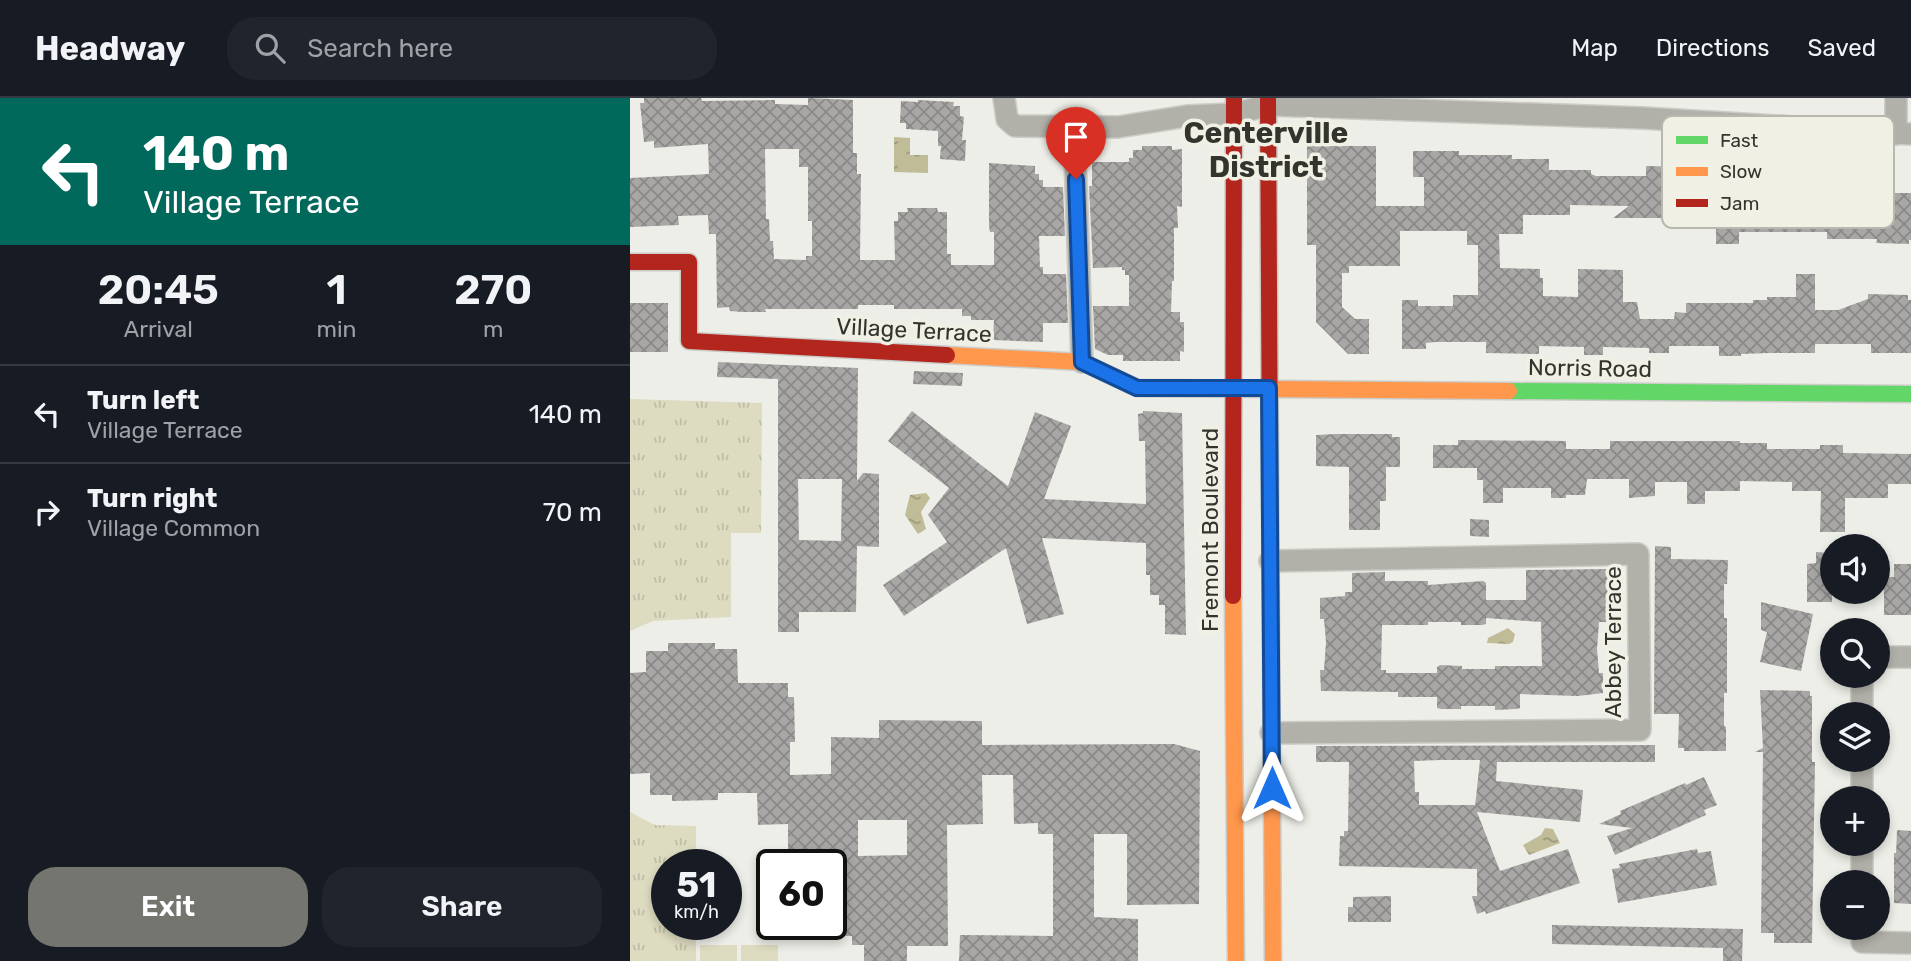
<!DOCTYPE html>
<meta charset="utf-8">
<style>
:root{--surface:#171b24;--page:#20242c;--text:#f1f3f6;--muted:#9ea1a6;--line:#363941;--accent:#757570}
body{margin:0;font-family:Rubik,sans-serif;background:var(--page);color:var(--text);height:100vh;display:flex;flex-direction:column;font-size:26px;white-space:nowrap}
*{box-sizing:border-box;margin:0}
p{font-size:23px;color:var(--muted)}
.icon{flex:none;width:38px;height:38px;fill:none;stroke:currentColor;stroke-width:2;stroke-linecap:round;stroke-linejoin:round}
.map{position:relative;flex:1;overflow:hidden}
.sheet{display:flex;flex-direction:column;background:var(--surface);width:630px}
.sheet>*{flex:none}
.hud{background:#00695c;color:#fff;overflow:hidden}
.buttons{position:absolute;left:1190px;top:436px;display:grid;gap:14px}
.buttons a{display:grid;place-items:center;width:70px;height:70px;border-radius:50%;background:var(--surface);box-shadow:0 4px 10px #0003;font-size:35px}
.speed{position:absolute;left:21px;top:751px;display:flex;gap:14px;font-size:35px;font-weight:700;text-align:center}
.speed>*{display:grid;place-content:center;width:91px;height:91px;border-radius:50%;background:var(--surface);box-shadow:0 4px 10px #0003;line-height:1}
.speed small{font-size:18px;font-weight:400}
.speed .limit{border:4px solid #111;border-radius:10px;background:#fff;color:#111}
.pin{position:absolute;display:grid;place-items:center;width:60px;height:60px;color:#fff;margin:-72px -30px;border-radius:50% 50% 50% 0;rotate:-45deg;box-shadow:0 0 7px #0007}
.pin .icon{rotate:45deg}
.me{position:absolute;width:77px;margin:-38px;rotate:0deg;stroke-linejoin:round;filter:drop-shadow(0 0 5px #0008)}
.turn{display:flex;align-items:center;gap:24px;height:147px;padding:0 28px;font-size:32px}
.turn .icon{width:91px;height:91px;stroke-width:2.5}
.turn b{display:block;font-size:49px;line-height:60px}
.eta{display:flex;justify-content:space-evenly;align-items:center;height:119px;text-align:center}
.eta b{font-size:42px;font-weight:600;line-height:49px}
.primary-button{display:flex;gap:14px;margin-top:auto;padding:14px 28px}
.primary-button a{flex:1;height:80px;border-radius:28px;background:var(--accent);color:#fff;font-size:28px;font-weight:600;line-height:80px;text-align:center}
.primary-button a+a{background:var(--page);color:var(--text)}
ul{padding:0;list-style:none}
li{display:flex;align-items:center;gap:21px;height:98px;padding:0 28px;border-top:2px solid var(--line)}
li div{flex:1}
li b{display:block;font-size:26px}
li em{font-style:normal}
header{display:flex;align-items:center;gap:42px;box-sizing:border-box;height:98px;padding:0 35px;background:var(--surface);border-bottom:2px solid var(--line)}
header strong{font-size:33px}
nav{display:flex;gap:38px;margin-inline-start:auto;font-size:24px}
.search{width:490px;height:63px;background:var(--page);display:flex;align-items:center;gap:18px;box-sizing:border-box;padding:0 24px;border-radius:28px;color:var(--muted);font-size:26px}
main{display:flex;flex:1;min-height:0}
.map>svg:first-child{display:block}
</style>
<header>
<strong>Headway</strong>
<div class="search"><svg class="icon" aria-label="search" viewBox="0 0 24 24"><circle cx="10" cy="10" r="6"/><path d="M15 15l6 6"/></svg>Search here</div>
<nav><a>Map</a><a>Directions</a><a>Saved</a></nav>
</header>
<main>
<section class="sheet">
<div class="hud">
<div class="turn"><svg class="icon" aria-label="left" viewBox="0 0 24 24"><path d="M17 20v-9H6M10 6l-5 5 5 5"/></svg><div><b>140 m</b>Village Terrace</div></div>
</div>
<div class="eta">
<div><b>20:45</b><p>Arrival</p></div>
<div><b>1</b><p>min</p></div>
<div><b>270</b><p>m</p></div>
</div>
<ul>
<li><svg class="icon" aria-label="left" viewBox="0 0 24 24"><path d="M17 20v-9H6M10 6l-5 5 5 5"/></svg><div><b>Turn left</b><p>Village Terrace</p></div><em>140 m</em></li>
<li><svg class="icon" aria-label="right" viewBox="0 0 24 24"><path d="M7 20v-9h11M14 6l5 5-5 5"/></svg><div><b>Turn right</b><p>Village Common</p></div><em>70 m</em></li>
</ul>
<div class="primary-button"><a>Exit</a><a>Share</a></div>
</section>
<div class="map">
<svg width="1281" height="863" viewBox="0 0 1281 863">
<defs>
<pattern id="grass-tufts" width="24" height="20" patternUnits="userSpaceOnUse" patternTransform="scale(1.75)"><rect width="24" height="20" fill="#dddbc0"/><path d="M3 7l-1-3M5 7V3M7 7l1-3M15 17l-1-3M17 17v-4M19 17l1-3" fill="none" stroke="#bebda5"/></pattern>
<pattern id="water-ripples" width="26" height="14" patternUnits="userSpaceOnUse" patternTransform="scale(1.75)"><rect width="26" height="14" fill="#bfbc97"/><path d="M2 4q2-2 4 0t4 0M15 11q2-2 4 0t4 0" fill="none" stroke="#9c9a7c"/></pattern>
<pattern id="building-cross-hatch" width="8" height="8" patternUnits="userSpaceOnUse" patternTransform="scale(1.75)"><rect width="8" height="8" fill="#a9a7a6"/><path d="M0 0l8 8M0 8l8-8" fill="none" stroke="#8a8988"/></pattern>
</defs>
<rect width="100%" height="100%" fill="#eeeee8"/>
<g fill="url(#grass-tufts)">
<path d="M0,301L132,305L131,435H101V519L23,523L0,533Z"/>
<path d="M0,714L25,727L66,728V766H37V826H66V863H0Z"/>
</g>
<g fill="#dddbc0">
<rect x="70" y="847" width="37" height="16"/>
<rect x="111" y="847" width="37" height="16"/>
</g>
<g fill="url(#water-ripples)">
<path d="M264,39L280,40V57H298V75L264,74Z"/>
<path d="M296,395L300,400L291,414L296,431L288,436L275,417L280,397Z"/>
<path d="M878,530L885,536L883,544L879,546L857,545L858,540Z"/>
<path d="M915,730L923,731L930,745L899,757L893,747L911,737Z"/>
</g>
<g fill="url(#building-cross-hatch)" fill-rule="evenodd">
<path d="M14,0H71L72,3L145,2V6L178,7V0L223,2V55H227V76H231L230,162H265L264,123H268V114H278L277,110H307L308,114H317V156H321V167H364V134H360L359,128V65L405,68V76H409V82H413V89H433L435,138H409L410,169H413V176H436L438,225H413V244L363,242L364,222H341V218H332V211H264V207H228V211H135L136,214H112L100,213L99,209L87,210L86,136H79L78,117L48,118L49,127L0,129V80L79,76L78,46L24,50V43L14,44L10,5H14ZM135,51H169V69H178V123H182V158H176V162L144,161L143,143H140L139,121H136Z"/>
<path d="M288,2L324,4L323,8H330V18L334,19L332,42H336L335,63L310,61L311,48H308V33L276,31V25H270L271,3L288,4Z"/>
<path d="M512,48H542V52L552,51V109L547,108L548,130H544V183H542L541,214H550V224H554V254L550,253V263H493V257H478L465,251L463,208H499V177H495V172H492V169L463,170L459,88H462V64H499V60H503V52H512Z"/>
<path d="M677,48H746V108H794V79H783V53H829V57H882V61H919V72H961V76L966,78H1016V68L1064,69V82H1104V92H1166V79H1190V83H1219V91L1261,92V95H1281V142H1279V146L1246,145L1247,141H1197V134H1109V146H1086V130H1051V120H983L999,108L940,107V117H893V136H869L870,170L910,171V180H913V198L948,199V171L993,172V204H1007L1010,221H1044L1045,214L1056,215V205H1123V202H1137V199H1166V176H1185V212H1208L1238,201V196L1278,197V202H1281V255H1241V246H1185V255H1139L1111,256V258H1089V248H1039V255H1019V250L973,249V257H954V249L909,248V256L856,255V244H805L796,245V251H772V202H788V208H823V197H848V147H837V133H770V168H719V175H712V209L725,221H739V256H718L686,224V147H677Z"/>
<rect x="0" y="205" width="38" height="49"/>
<path d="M88,264L228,270L227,383L233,375L249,376V449L227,448L226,514H169V534H148V281L87,279ZM168,381H212L211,443L169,442Z"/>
<path d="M284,273L333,275L332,288L283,286Z"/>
<path d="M282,313L378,388L405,314L441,328L414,401L516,406L515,343H509L508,316L513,315V313L552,315L556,537L535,536V507H529V497H520V477H516V445L412,440L434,516L397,526L376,450L274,518L253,487L317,444L298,417L319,390L258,343Z"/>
<path d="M705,336H762V339H770V369H756V403H750V432H719V369L686,368V337Z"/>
<path d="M828,342L936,343V351H980V343H1110V345H1137V351H1190V347H1213V355L1281,356V386H1258V400H1215V434H1190L1191,393H1162V384L1110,383V393H1075V406H1057V384H1025V398L999,400V381H957L955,397H936V400H921V390H873V405H853V382H847V370H803V347H828Z"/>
<path d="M840,421L859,422V439L840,438Z"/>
<path d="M1025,448L1041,449V461L1098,462L1097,486H1094V520H1097V595H1094V628L1096,629V653H1054V650H1048L1049,616H1024Z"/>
<path d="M1186,454L1202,455V504H1177V466L1186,465Z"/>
<path d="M1264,466H1281V517H1254V479H1264Z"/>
<path d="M981,471L982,487H978L977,524H969L967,551L969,575H973V595L948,598L890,596V610L886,611L865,612V608H831V611H811L807,610V599H768V594L691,593L690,572H694L696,544L694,521H690V500L715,498V494H722V475L755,474V483H798V487L853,483L856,485V502H896V472ZM856,520L911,524L912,568H865V571H832V568L810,567L807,569V575H756V572H751L752,527H798V524H831V527H852L856,526Z"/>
<path d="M1131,504L1183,516L1171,573L1130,564L1137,534L1131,532Z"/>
<path d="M38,545H85V551H107L108,585H158V599H164L165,644H160V677L201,676V639L249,640V622L352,623V647L544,646L570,653L569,806L497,807V736H464V819L508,821V863H329L330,837L423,838V736H408V725L384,726L383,677H352L353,726L317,727L318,848H277V863H234V847H222V838H201V766H158V726L128,727L127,695H88V702L42,703V697H20V675L0,676V575L16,574V553H38ZM228,722H277V757L228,758Z"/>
<path d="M1130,592L1180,593V598H1182V664H1185L1182,845H1144V835H1131L1133,654H1125L1133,650Z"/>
<path d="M1025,647V664H867L866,683L953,692L950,724L847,714L870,773L938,751L950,785L856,816L855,813L847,816L842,798H847V771L709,768L710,738H714V733H718L719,664H686V648ZM811,662H850L845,709V707H789V694H785L784,663Z"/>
<path d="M1074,679L1087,707L1074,712L1076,717L985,757L977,738L1002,730L969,726L991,716L990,713L1055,685L1056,687Z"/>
<path d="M1267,732L1281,733V806L1264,805V755H1266Z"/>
<path d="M1067,751L1068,755L1081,753L1087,787L988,805L982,771L990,770L989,766Z"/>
<path d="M761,798V824H718V809H723V799Z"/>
<path d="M922,827L1113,831L1112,863H1093V850L922,846Z"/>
</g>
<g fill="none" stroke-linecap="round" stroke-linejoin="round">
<g stroke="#ccccc8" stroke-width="24">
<g id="street">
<path d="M374,0L377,21L385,28L488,29L557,18L604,16L638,7L1013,20L1281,36"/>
<path d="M444,28L452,264"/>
<path d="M1266,36V0"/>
<path d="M640,463L1008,456L1010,632L641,635"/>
<path d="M1248,559H1281"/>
<path d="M1232,578V616"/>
<path d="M1232,662V700"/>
<path d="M1232,746V784"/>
<path d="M1232,844L1281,845"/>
</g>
</g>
<g stroke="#ccccc8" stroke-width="19">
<path id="fast" d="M879,293L1281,296"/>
</g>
<g stroke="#ccccc8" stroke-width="19">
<g id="slow">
<path d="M317,257L452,264L507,290L879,293"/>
<path d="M640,380L643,863"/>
<path d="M603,498L606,863"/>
</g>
</g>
<g stroke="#ccccc8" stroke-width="19">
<g id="jam">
<path d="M638,0L640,380"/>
<path d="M0,164H59V243L317,257"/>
<path d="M603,498L604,0"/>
</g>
</g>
<use href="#street" stroke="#b2b1a9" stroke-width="21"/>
<use href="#fast" stroke="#63d668" stroke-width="16"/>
<use href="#slow" stroke="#ff974d" stroke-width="16"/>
<use href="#jam" stroke="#b3261e" stroke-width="16"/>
</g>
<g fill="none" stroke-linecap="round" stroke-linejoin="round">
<g stroke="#114b97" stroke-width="18">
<path id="route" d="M446,81L452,264L507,290H639L642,690"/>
</g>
<use href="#route" stroke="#1a73e8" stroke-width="12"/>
</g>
<g text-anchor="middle" stroke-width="7" stroke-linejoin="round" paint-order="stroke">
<g font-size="23" fill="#34342f" stroke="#f1f0e5">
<text transform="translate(284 232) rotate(3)" y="8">Village Terrace</text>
<text transform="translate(960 270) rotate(1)" y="8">Norris Road</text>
<text transform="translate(580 432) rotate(-90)" y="8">Fremont Boulevard</text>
<text transform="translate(983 544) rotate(-90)" y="8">Abbey Terrace</text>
</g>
<g font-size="30" font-weight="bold" fill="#34342f" stroke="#f1f0e5">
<text x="636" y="45">Centerville<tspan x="636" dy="34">District</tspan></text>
</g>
</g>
<rect x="1032" y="18" width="232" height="112" rx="10" fill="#f1f0e5" stroke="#b8b8ae" stroke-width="2"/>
<rect x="1046" y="38" width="32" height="8" fill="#63d668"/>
<rect x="1046" y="69" width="32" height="9" fill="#ff974d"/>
<rect x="1046" y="101" width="32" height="8" fill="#b3261e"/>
<g font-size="19" fill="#34342f">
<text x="1090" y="49">Fast</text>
<text x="1090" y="80">Slow</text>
<text x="1090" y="112">Jam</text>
</g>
</svg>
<div class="buttons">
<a><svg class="icon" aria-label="sound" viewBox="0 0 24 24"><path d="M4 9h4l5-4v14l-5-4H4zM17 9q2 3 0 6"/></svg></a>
<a><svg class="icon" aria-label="search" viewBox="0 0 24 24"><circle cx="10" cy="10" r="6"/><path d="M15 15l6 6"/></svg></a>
<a><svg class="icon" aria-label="layers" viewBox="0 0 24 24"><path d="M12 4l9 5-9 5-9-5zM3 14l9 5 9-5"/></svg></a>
<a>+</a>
<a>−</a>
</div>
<div class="speed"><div>51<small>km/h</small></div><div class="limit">60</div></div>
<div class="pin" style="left:446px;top:81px;background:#d93025"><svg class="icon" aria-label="arrive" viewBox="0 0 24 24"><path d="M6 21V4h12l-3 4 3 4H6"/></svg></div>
<svg class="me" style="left:642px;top:690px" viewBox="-20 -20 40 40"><path d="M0-17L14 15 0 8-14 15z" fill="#1a73e8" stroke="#fff" stroke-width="4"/></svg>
</div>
</main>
